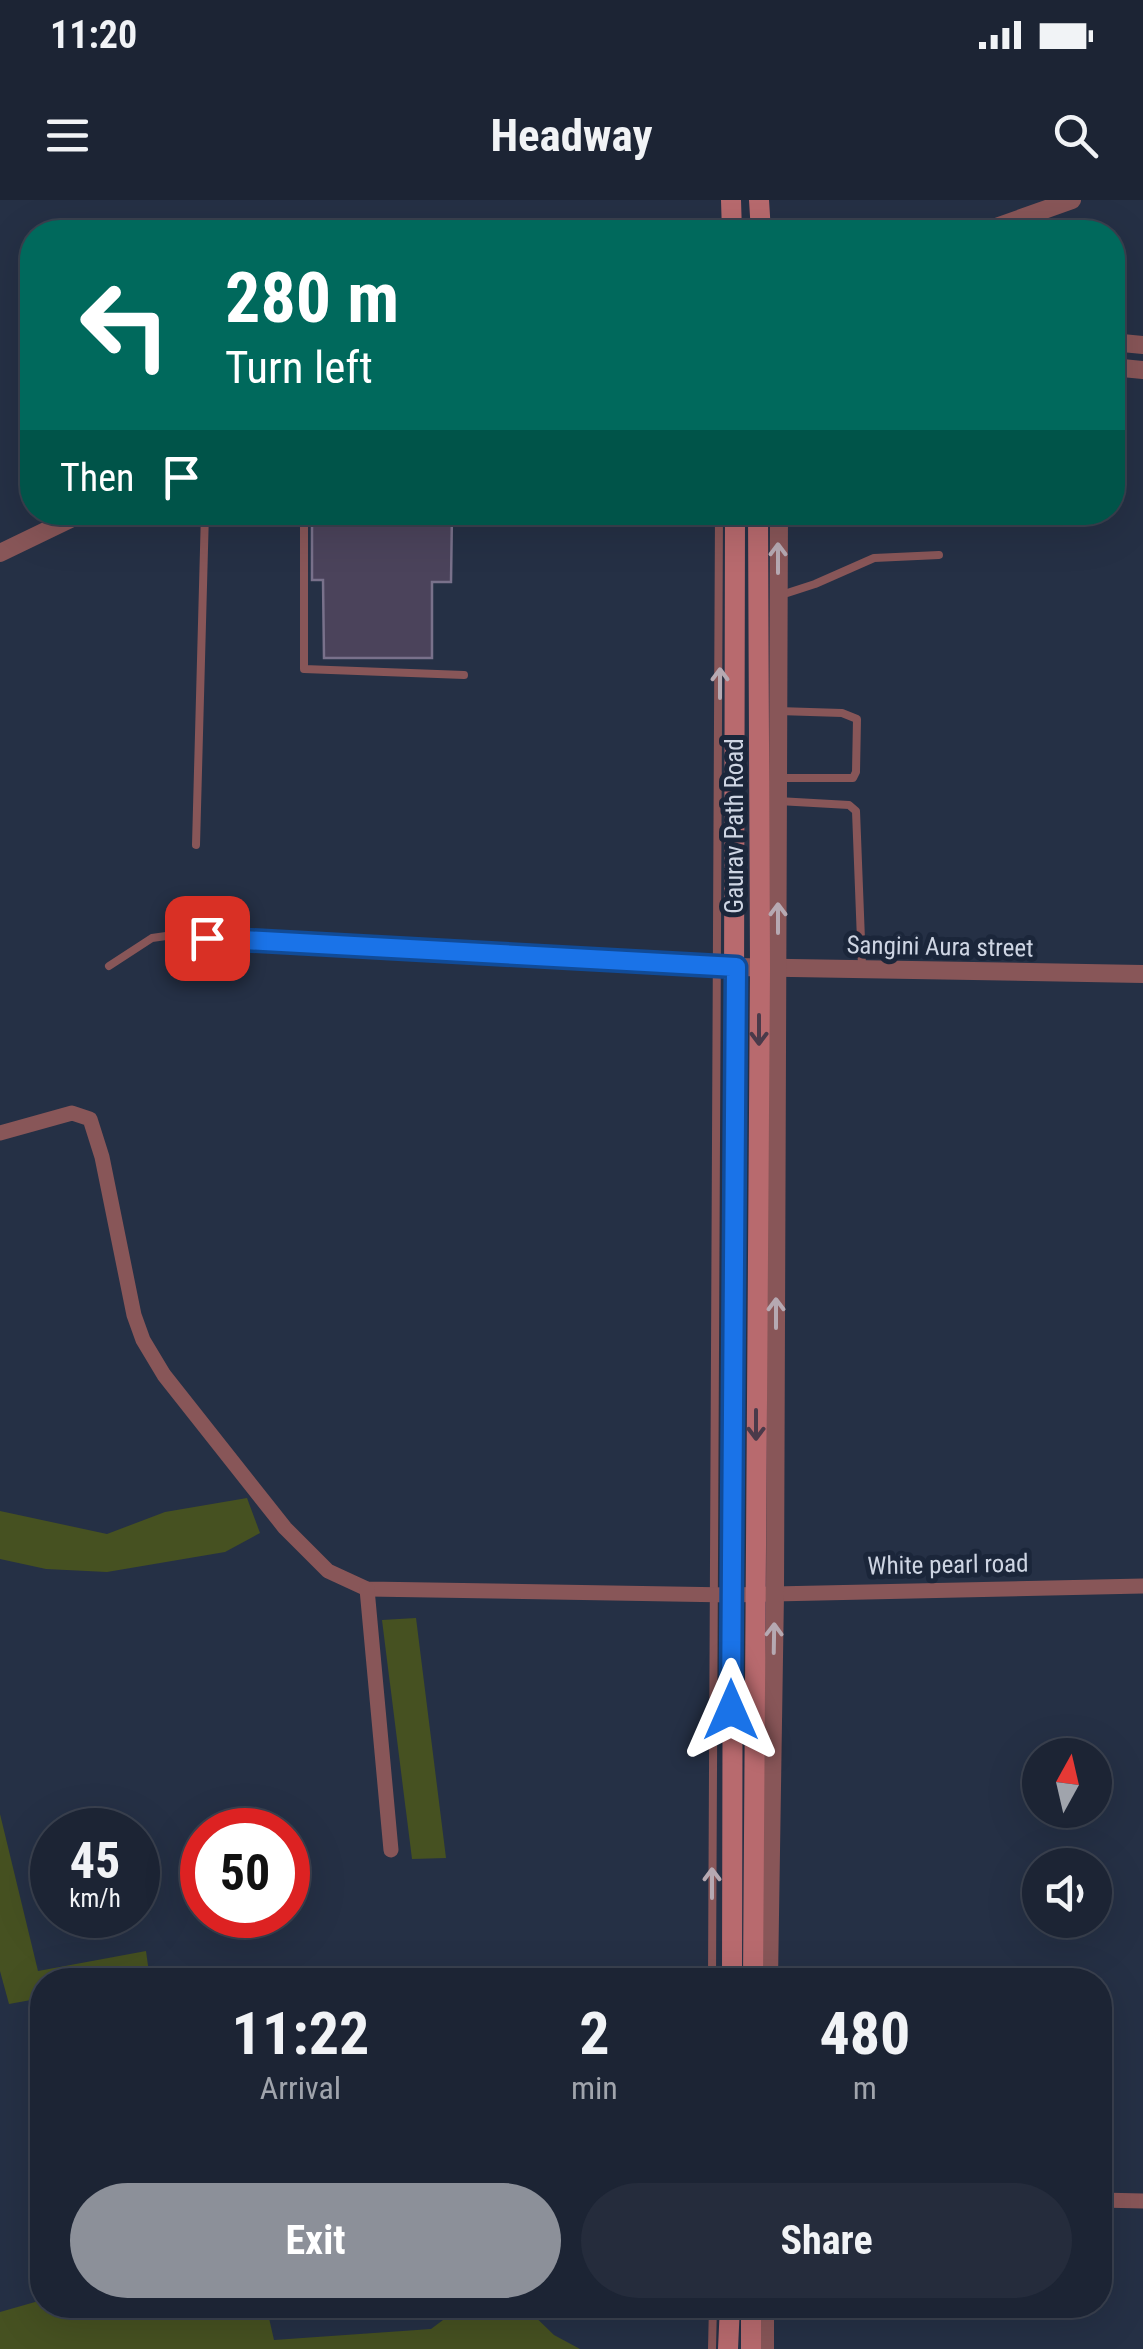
<!DOCTYPE html>
<style>
:root{--surface:#1c2434;--page:#252c3c;--text:#f1f3f6;--muted:#a0a4ac;--line:#3a414f;--accent:#8c9099}
body{margin:0;font-family:"Roboto Condensed",sans-serif;background:var(--page);color:var(--text);height:100vh;display:flex;flex-direction:column;font-size:38px;white-space:nowrap}
*{box-sizing:border-box;margin:0}
p{font-size:32px;color:var(--muted)}
.icon{flex:none;width:55px;height:55px;fill:none;stroke:currentColor;stroke-width:2;stroke-linecap:round;stroke-linejoin:round}
.map{position:relative;flex:1;overflow:hidden}
.panel{position:absolute;left:30px;top:1768px;width:1082px;height:350px;display:flex;flex-direction:column;background:var(--surface);border-radius:40px;box-shadow:0 10px 40px #0002,0 0 0 2px var(--line)}
.panel>*{flex:none}
.banner{position:absolute;left:20px;top:20px;width:1105px;height:305px;border-radius:40px;box-shadow:0 10px 40px #0002,0 0 0 2px var(--line);background:#00695c;color:#fff;overflow:hidden}
.needle{width:65px;rotate:8deg}
.tools{position:absolute;left:1022px;top:1538px;display:grid;gap:20px}
.tools a{display:grid;place-items:center;width:90px;height:90px;border-radius:50%;background:var(--surface);box-shadow:0 10px 40px #0002,0 0 0 2px var(--line);font-size:50px}
.speed{position:absolute;left:30px;top:1608px;display:flex;gap:20px;font-size:50px;font-weight:700;text-align:center}
.speed>*{display:grid;place-content:center;width:130px;height:130px;border-radius:50%;background:var(--surface);box-shadow:0 10px 40px #0002,0 0 0 2px var(--line);line-height:1}
.speed small{font-size:25px;font-weight:400}
.speed .limit{border:15px solid #d22;background:#fff;color:#111}
.pin{position:absolute;display:grid;place-items:center;width:85px;height:85px;color:#fff;margin:-42px;border-radius:20px;box-shadow:0 5px 15px #0006}
.me{position:absolute;width:110px;margin:-55px;rotate:0deg;stroke-linejoin:round;filter:drop-shadow(0 0 8px #0008)}
.turn{display:flex;align-items:center;gap:35px;height:210px;padding:0 40px;font-size:45px}
.turn .icon{width:130px;height:130px;stroke-width:2.5}
.turn b{display:block;font-size:70px;line-height:85px}
.then{display:flex;align-items:center;height:95px;padding:0 40px;background:#0003;gap:20px;font-size:38px}
.eta{display:flex;justify-content:space-evenly;align-items:center;height:170px;text-align:center}
.eta b{font-size:60px;font-weight:700;line-height:70px}
.action{display:flex;gap:20px;margin-top:auto;padding:20px 40px}
.action a{flex:1;height:115px;border-radius:60px;background:var(--accent);color:#fff;font-size:40px;font-weight:700;line-height:115px;text-align:center}
.action a+a{background:var(--page);color:var(--text)}
.status{display:flex;justify-content:space-between;align-items:center;height:70px;padding:0 50px;background:var(--surface);direction:ltr}
.status svg{height:28px;fill:currentColor}
header{display:flex;justify-content:space-between;align-items:center;height:130px;padding:0 40px;background:var(--surface);font-size:45px;font-weight:700}
.map>svg:first-child{display:block}
</style>
<div class="status"><b>11:20</b><svg viewBox="0 0 49 12"><path d="M0 12V9h3v3zM5 12V6h3v6zM10 12V3h3v9zM15 12V0h3v12zM26 1h20v11H26zM47 4h2v5h-2z"/></svg></div>
<header><svg class="icon" aria-label="menu" viewBox="0 0 24 24"><path d="M4 6h16M4 12h16M4 18h16"/></svg>Headway<svg class="icon" aria-label="search" viewBox="0 0 24 24"><circle cx="10" cy="10" r="6"/><path d="M15 15l6 6"/></svg></header>
<div class="map">
<svg width="1143" height="2149" viewBox="0 0 1143 2149">
<rect width="100%" height="100%" fill="#253045"/>
<g fill="#465121">
<path d="M247,1298L260,1333L225,1352L107,1372L46,1369L0,1359V1311L107,1334L165,1312Z"/>
<path d="M416,1418L446,1658L412,1659L382,1420Z"/>
<path d="M0,1614L38,1771L146,1751L150,1780H42V1798L9,1804L0,1771Z"/>
<path d="M42,2100V2105H266L274,2140L431,2129L463,2105H523L554,2135L580,2149H0V2112Z"/>
</g>
<path fill="#4b435b" stroke="#79718b" stroke-width="2.5" d="M312,312H452L451,382H432V458H324L323,380H312Z"/>
<g fill="none" stroke-linecap="round" stroke-linejoin="round">
<g stroke="#885658" stroke-width="8">
<path d="M304,312V469L464,475"/>
<path d="M778,396L815,384L874,358L939,355"/>
<path d="M778,578H853L856,572L857,519L842,513L778,511"/>
<path d="M778,601L849,605L856,611L862,766"/>
<path d="M196,645L205,312"/>
<path d="M109,766L152,738L173,735L725,767"/>
<path d="M712,1780C712,1291 720,802 719,312"/>
<path d="M712,2149L713,2105"/>
</g>
<g stroke="#885658" stroke-width="15">
<path d="M0,933L72,913L90,919L102,957L134,1115L143,1140L164,1175L285,1328L328,1371L367,1389L731,1395L1143,1386"/>
<path d="M367,1389L391,1650"/>
<path d="M1100,2000L1143,2001"/>
</g>
<g stroke="#885658" stroke-width="18">
<path d="M982,32L1072,0"/>
<path d="M1112,142L1143,145"/>
<path d="M1112,167L1143,170"/>
<path d="M0,353L85,312"/>
<path d="M736,767L1143,774"/>
<path d="M769,1780L775,1393L779,312"/>
<path d="M765,2149V2105"/>
</g>
<g stroke="#b86a6e" stroke-width="20">
<path d="M731,0L732,32"/>
<path d="M759,0L761,32"/>
<path d="M732,1780L735,312"/>
<path d="M753,1780L760,768L758,312"/>
<path d="M728,2149L730,2105"/>
<path d="M751,2149V2105"/>
</g>
</g>
<defs><path id="oneway-shaft" d="M-6 0H5M1.5-3L5.5 0L1.5 3" fill="none" stroke-width="1.6" stroke-linecap="round" stroke-linejoin="round" transform="scale(2.5)"/></defs>
<g stroke="#b6a9b2">
<use href="#oneway-shaft" transform="translate(778 358) rotate(-90)"/>
<use href="#oneway-shaft" transform="translate(720 483) rotate(-90)"/>
<use href="#oneway-shaft" transform="translate(778 718) rotate(-90)"/>
<use href="#oneway-shaft" transform="translate(776 1113) rotate(-90)"/>
<use href="#oneway-shaft" transform="translate(774 1438) rotate(-89)"/>
<use href="#oneway-shaft" transform="translate(712 1683) rotate(-90)"/>
</g>
<g stroke="#4a3a4a">
<use href="#oneway-shaft" transform="translate(759 830) rotate(90)"/>
<use href="#oneway-shaft" transform="translate(756 1225) rotate(90)"/>
</g>
<g fill="none" stroke-linecap="round" stroke-linejoin="round">
<g stroke="#114b97" stroke-width="25">
<path id="route" d="M207,738L736,767L731,1510"/>
</g>
<use href="#route" stroke="#1a73e8" stroke-width="18"/>
</g>
<g text-anchor="middle" stroke-width="10" stroke-linejoin="round" paint-order="stroke">
<g font-size="25" fill="#ced5e3" stroke="#1b263a">
<text transform="translate(734 626) rotate(-90)" y="9">Gaurav Path Road</text>
<text transform="translate(940 746) rotate(1)" y="9">Sangini Aura street</text>
<text transform="translate(948 1364) rotate(-1)" y="9">White pearl road</text>
</g>
</g>
</svg>
<div class="tools">
<a><svg class="needle" viewBox="-14 -14 28 28"><path d="M0-13l5 13h-10z" fill="#e53935"/><path d="M0 13l5-13h-10z" fill="#a0a4ac"/></svg></a>
<a><svg class="icon" aria-label="sound" viewBox="0 0 24 24"><path d="M4 9h4l5-4v14l-5-4H4zM17 9q2 3 0 6"/></svg></a>
</div>
<div class="speed"><div>45<small>km/h</small></div><div class="limit">50</div></div>
<div class="pin" style="left:207px;top:738px;background:#d93025"><svg class="icon" aria-label="arrive" viewBox="0 0 24 24"><path d="M6 21V4h12l-3 4 3 4H6"/></svg></div>
<svg class="me" style="left:731px;top:1510px" viewBox="-20 -20 40 40"><path d="M0-17L14 15 0 8-14 15z" fill="#1a73e8" stroke="#fff" stroke-width="4"/></svg>
<div class="banner">
<div class="turn"><svg class="icon" aria-label="left" viewBox="0 0 24 24"><path d="M17 20v-9H6M10 6l-5 5 5 5"/></svg><div><b>280 m</b>Turn left</div></div>
<div class="then">Then<svg class="icon" aria-label="arrive" viewBox="0 0 24 24"><path d="M6 21V4h12l-3 4 3 4H6"/></svg></div>
</div>
<section class="panel">
<div class="eta">
<div><b>11:22</b><p>Arrival</p></div>
<div><b>2</b><p>min</p></div>
<div><b>480</b><p>m</p></div>
</div>
<div class="action"><a>Exit</a><a>Share</a></div>
</section>
</div>
